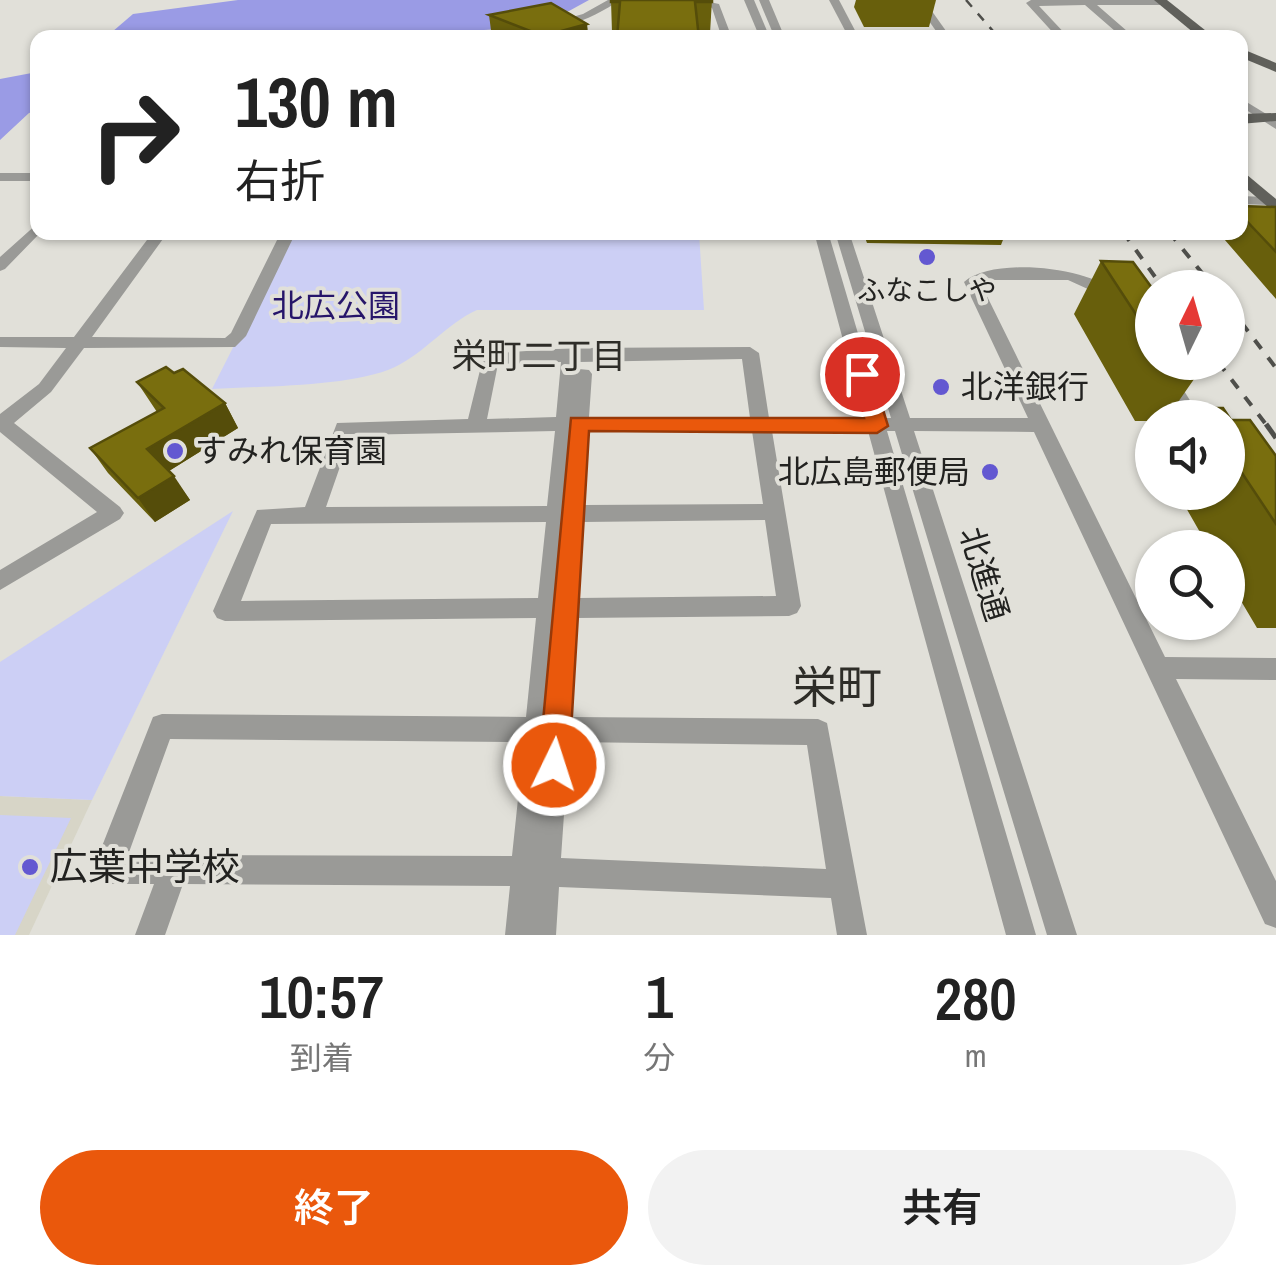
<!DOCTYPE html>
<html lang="ja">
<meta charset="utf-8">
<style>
:root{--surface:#fff;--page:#f2f2f2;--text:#222;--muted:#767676;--accent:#ea580c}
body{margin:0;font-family:"Archivo Narrow","Noto Sans JP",sans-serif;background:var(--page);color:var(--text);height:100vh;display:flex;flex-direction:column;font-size:38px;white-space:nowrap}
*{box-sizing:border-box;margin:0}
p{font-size:32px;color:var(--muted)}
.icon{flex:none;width:55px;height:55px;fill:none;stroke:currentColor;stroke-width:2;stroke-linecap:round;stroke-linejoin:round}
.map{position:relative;height:935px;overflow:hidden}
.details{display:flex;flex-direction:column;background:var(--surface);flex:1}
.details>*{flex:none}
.hud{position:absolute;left:30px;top:30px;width:1218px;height:210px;border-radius:20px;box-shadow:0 2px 8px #0004;background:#fff;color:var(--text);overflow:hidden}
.needle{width:65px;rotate:5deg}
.controls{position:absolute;left:1135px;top:270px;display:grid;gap:20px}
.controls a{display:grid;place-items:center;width:110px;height:110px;border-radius:50%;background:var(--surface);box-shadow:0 2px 8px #0004;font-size:50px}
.pin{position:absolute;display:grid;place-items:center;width:85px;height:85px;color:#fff;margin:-42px;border:5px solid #fff;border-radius:50%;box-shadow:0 2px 10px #0007}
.me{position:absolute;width:110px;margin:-55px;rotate:4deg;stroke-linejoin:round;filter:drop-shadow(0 0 8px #0008)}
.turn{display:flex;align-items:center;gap:35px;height:210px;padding:0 40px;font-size:45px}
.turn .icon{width:130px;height:130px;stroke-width:2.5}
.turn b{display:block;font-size:70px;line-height:85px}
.eta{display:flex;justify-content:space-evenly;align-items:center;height:170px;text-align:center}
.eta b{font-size:60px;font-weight:600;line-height:70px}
.primary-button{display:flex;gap:20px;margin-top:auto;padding:20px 40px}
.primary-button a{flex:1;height:115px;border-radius:60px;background:var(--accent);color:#fff;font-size:40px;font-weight:600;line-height:115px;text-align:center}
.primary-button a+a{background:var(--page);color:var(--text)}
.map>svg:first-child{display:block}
</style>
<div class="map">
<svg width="1276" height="935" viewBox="0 0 1276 935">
<rect width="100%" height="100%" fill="#e1e0d9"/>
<path fill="#d7d5c7" d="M0,796L92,800L29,935H0Z"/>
<g fill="#cccff5">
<path d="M291,233H699L704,310H477C446,324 426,352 395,367C352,387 262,386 212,389Z"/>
<path d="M233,511L92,800L0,796V662Z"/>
<path d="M0,815L71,818L15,935H0Z"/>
</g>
<g fill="#9a9be5">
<path d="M238,0H589L569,11L499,29L365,38H105L133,14Z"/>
<path d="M37,72V111L29,113L0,140V79Z"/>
</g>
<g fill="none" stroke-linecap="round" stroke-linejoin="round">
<g fill="#9a9a97" fill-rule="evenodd">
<path d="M608,0H620C588,23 537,38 498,38L583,14Z"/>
<path d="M700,0L719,4L732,38H722L712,8Z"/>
<path d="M744,0H754L770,38H760Z"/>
<path d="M759,0H769L785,38H775Z"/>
<path d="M829,0H839L859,38H849Z"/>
<path d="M914,0H924L951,38H941Z"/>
<path d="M1165,0L1162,5H1097L1135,38H1123L1085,5L1039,6L1069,38H1058L1026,3L1031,0Z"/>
<path d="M1240,98L1276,120V129L1240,106Z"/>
<rect x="0" y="173" width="38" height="8"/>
<path d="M1240,196L1267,197L1274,201L1267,205L1240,204Z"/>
<path d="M38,223V232H41L5,269L0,271V257Z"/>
<path d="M153,232H168L92,337L225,338L231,333L281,232H296L246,336L235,347L84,348L51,392L14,423L120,507L124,513L120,519L0,590V570L97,512L0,432V414L39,384L66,348L0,347V337H74Z"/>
<path d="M814,232H828L883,418H891L835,232H849L910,418H1028L964,282C993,256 1093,267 1120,295L1112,300L1068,280H988L981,284L1165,657L1276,658V680L1176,679L1276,881V928L1265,924L1034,432L914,431L1077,935H1047L895,431H887L1036,935H1006L868,431H772L801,606L797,613L789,616L576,618L570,717L818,719L827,723L867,935H837L831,898L559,887L556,935H505L510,886L183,884L165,935H135L154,884H108L98,879L93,869L153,717L162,714L526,717L536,618L225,621L217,618L213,611L257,510L305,507L337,423L468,419L484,354L571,348L750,347L759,353L769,418H864ZM742,359L750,418L589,417L592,374L589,370L579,369V362ZM561,362L556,417L487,419L498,364ZM555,431L547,506L326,507L351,435ZM588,431H752L763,504L584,505ZM765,520L776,596L578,598L583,522ZM546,522L538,598L241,601L271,524ZM170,739L524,742L512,856L128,855ZM569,742L807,745L826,869L561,858Z"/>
<path d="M1152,357V362H1166L1201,418H1182L1148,362Z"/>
</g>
<g fill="#60605b" fill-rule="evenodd">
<path d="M1154,0H1167L1215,38H1200Z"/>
<path d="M1240,48L1276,63V72L1240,57Z"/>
<path d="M1276,113V121L1240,124V114Z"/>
<path d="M1240,169L1276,199V214L1240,183Z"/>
</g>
<path stroke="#4f4f4b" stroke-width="2.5" stroke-dasharray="9 9" stroke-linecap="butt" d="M966,0L999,38"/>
<g stroke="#4f4f4b" stroke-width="4" stroke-dasharray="11 11" stroke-linecap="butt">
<path d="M1123,232L1163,288"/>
<path d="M1169,232L1214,288"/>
<path d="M1228,305L1276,368"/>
<path d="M1218,362L1268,427"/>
</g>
<path stroke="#4f4f4b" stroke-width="5" stroke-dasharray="19 19" stroke-linecap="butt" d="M1266,424L1276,438"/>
</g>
<g fill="#685f0c">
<path d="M611,0H712L710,33H612Z"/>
<path d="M856,0H936L929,27H864L854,7Z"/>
<path d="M489,15L587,24L588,38H492Z"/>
<path d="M1240,206L1276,207V299L1218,232H1240Z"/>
<path d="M863,232H1006L1001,245L867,243Z"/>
<path d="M1101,261L1152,288V362H1206L1169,415L1152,418V421H1135L1074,314Z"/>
<path d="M174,373L225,403L238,428L169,471L190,500L155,522L108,473L90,448L157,412L137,382Z"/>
<path d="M1198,408H1223L1231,420H1250L1276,456V628H1257L1228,579V548H1209L1177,492H1228V418H1191Z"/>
</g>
<g fill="#554d0a">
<path d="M587,24L588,38H543V36Z"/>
<path d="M225,403L238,428L164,474L147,449Z"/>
<path d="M174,476L190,500L155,522L138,498Z"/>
</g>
<g fill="#796e0e" stroke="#554d0a" stroke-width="2.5">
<path d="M611,0H712V2H695L699,38H617L620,2H611Z"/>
<path d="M551,3L587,24L543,36L489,15Z"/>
<path d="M1240,206L1276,207V252L1240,214Z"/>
<path d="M1101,261L1133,262L1152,288V339Z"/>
<path d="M1168,362H1193L1196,367H1171Z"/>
<path d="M166,367L174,373L183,369L225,403L147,449L174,476L138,498L90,448L164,408L137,382Z"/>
<path d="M1198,408H1223L1231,420H1250L1276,456V524L1228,452V418H1204Z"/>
</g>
<path fill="#ea580c" stroke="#983908" stroke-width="2.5" d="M862,367L872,374L888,426L877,433L589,431L569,765L565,775L554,780L543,775L539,765L571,418H864L852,374Z"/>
<g fill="#6358d1" stroke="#e1e0d9" stroke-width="4">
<circle cx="927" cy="257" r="10"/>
<circle cx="941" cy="387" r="10"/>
<circle cx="175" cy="451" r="10"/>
<circle cx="990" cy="472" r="10"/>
<circle cx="30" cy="867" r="10"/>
</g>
<g text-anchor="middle" stroke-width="8" stroke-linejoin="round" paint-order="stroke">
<g font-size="28" fill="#222220" stroke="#e1e0d9">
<text x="927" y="300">ふなこしや</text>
</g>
<g font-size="32" fill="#26156a" stroke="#e1e0d9">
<text x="336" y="317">北広公園</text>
</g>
<g font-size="32" fill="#222220" stroke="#e1e0d9" text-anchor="start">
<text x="961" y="398">北洋銀行</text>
<text x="195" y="462">すみれ保育園</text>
<text x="970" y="483" text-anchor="end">北広島郵便局</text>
</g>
<g font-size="32" fill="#222220" stroke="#e1e0d9">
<text transform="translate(984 574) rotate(73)" y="11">北進通</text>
</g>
<g font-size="35" fill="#2e2d28" stroke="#e1e0d9">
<text x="539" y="368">栄町二丁目</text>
</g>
<g font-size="38" fill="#222220" stroke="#e1e0d9" text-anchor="start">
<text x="50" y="880">広葉中学校</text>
</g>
<g font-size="45" fill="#2e2d28" stroke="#e1e0d9">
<text x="837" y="703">栄町</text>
</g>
</g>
</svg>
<div class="controls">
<a><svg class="needle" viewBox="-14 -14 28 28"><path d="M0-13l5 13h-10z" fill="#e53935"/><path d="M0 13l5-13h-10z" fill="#767676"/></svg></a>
<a><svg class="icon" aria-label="sound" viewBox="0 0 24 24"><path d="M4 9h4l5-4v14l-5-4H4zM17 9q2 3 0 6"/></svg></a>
<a><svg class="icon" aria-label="search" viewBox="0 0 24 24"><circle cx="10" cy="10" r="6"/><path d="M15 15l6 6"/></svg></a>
</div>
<div class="pin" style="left:862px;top:374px;background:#d93025"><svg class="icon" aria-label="arrive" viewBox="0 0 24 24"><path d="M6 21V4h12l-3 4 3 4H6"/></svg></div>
<svg class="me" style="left:554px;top:765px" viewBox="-20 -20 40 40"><circle r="17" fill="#ea580c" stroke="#fff" stroke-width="3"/><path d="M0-11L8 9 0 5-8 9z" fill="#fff"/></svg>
<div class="hud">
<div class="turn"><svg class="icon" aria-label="right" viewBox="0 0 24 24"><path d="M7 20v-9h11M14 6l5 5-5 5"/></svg><div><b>130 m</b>右折</div></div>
</div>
</div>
<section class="details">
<div class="eta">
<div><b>10:57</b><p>到着</p></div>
<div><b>1</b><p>分</p></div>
<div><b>280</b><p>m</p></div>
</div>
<div class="primary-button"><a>終了</a><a>共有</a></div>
</section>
